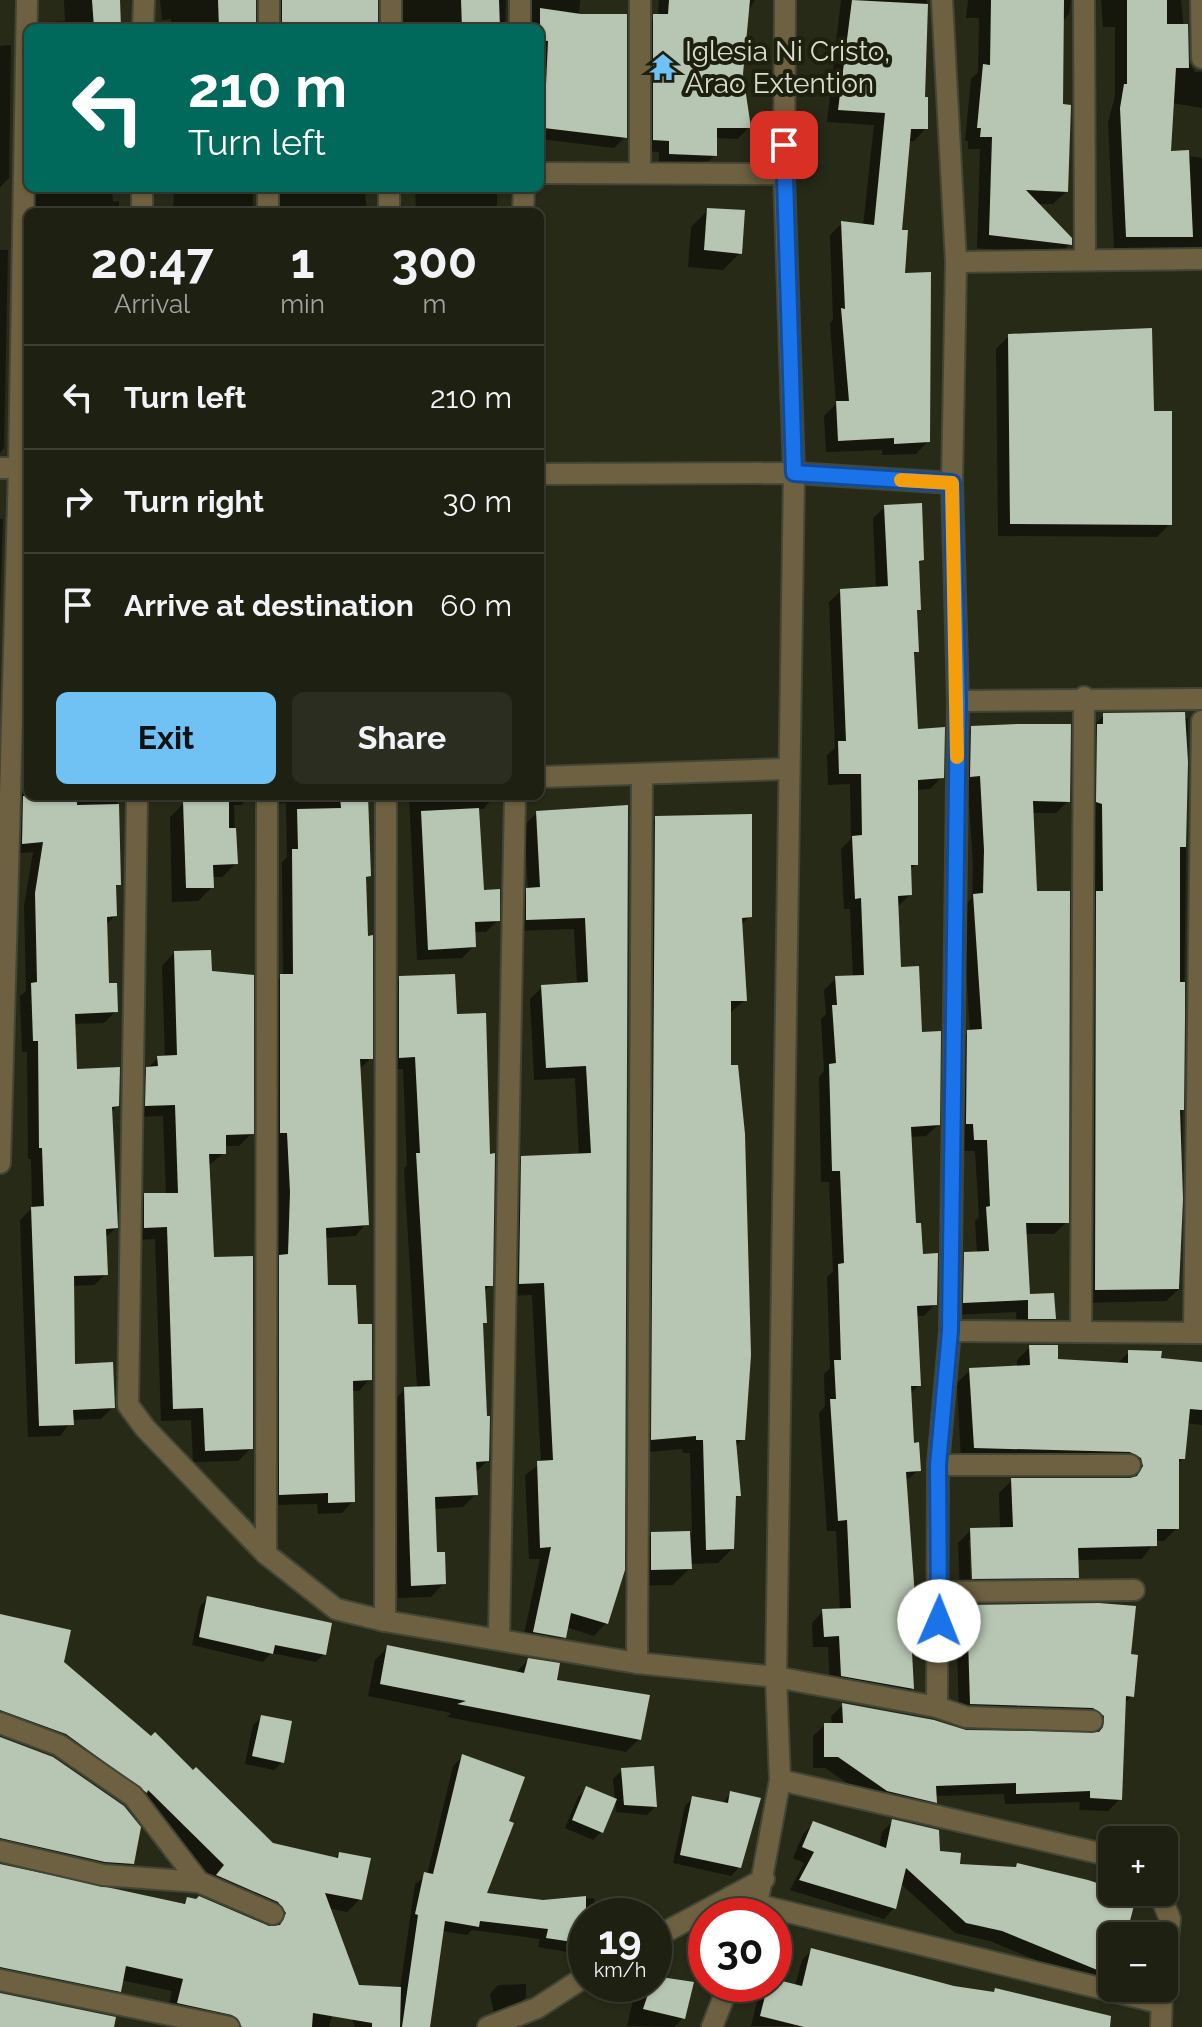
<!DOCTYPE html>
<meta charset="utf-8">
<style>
:root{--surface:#1e2012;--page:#2b2d20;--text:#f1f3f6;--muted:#a1a39f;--line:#3c3e32;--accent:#70c1f4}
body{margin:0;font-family:Raleway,sans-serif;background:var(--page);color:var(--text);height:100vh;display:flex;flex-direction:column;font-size:30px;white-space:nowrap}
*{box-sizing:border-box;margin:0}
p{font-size:26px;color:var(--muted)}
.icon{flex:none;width:44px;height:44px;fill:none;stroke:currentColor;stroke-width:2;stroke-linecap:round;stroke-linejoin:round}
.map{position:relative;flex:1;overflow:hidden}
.details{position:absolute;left:24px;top:208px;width:520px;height:592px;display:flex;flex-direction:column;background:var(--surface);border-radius:12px;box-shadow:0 2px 6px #0004,0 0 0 2px var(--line)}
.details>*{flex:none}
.top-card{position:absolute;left:24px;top:24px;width:520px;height:168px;border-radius:12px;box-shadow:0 2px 6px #0004,0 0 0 2px var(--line);background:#00695c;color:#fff;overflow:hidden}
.fabs{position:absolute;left:1098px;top:1826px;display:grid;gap:16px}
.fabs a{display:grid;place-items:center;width:80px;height:80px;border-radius:12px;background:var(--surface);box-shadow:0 2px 6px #0004,0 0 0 2px var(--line);font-size:40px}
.speed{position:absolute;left:568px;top:1898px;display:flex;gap:16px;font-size:40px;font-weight:700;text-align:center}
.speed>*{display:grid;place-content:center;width:104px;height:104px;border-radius:50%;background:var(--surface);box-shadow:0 2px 6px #0004,0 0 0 2px var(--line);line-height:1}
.speed small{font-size:20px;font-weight:400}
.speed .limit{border:12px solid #d22;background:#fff;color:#111}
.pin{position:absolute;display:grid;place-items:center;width:68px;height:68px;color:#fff;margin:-34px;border-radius:16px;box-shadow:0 4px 12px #0006}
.me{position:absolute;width:88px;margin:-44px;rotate:1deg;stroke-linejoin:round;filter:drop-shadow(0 0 6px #0008)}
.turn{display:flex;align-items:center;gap:28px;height:168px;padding:0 32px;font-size:36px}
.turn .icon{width:104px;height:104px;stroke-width:2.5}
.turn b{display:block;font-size:56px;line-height:68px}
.eta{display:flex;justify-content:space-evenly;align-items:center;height:136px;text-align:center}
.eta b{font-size:48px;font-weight:700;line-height:56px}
.primary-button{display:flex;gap:16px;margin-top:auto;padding:16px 32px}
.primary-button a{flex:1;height:92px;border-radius:12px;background:var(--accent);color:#111;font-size:32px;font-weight:700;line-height:92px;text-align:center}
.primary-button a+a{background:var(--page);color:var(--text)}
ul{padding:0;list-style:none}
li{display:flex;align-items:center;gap:24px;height:104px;padding:0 32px;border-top:2px solid var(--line)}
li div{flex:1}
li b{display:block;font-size:30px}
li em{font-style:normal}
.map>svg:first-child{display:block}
</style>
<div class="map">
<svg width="1202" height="2027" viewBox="0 0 1202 2027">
<rect width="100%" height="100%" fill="#282a18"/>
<g fill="#0007" fill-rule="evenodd">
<path d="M64,0H119L120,28H41L47,22L65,21Z"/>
<path d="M160,0H254V28H172L171,19L162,20Z"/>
<path d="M261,0H377V28H271Z"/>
<path d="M386,0H506L505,28H393Z"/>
<path d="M516,0H580L579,16L625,137L614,148L540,139V28H522Z"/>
<path d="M659,0H755L747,13L741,74L749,127L738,139L715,138V155L704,166L659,165V152L642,151V28L658,16Z"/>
<path d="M841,0H927L922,99L926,128L914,141H908L900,232L928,441L916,454L882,455V450L826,452L824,416L836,404L830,323L833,320L830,235L842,223L863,226L874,125L827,122Z"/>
<path d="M968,0H1071L1069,14L1062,22L1061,106L1066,192L1053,204H1036L1070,244L1057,257L977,248L980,149H968V141H965L971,79L978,72L979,18H966Z"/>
<path d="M1101,0H1181L1187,60L1195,72H1202V52V108L1172,103L1169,153L1202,158V249H1114L1108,122L1115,96V27H1103Z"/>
<path d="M11,45L9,178L0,187V46Z"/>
<path d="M28,188H112L113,202L119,201V208H127L128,212H34Z"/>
<path d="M174,188H253V212H153L173,210Z"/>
<path d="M260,188H371L365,192L367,212H270Z"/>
<path d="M415,188H497V212H416Z"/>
<path d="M708,210L740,253L723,270L688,267L691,227Z"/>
<path d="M0,250H8L4,448L0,453Z"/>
<path d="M1009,336L1152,413L1170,524L1157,537L998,536L996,349Z"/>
<path d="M885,507L922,560L917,565L919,609L915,613L917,651L912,656L916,731L942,777L930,789L916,790V864L909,871L910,895L898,906L899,969L920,1034L938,1125L926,1136L910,1137L914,1225L935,1304L924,1316H916L919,1385L909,1395L912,1445L919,1470L904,1482L913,1596L907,1602L912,1689L900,1700L830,1687L828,1647H813L812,1623L823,1611L840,1610L836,1531H827L819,1413L825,1406L824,1374L830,1368L827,1277L833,1271L829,1182H821L819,1077L824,1071L821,1019L826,1014L824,990L836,978L853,977L850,909H844L841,849L851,839L850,784L828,785L827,755L835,748L829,602L841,591L876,589L873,518Z"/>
<path d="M0,519H3L0,614Z"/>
<path d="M28,522V656L16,657L20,530Z"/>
<path d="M28,683V796H117L119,884L114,889L115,916L105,926L107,985L116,1011L104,1023L73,1024L75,1071L117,1106L111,1112L116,1228L104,1239L106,1274L94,1285L72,1286L74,1366L112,1408L101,1419L72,1420L60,1436L28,1437L20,1220L32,1208L31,1159H28L27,1052H22L20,996L26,991L24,906L33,852L11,854L15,695Z"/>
<path d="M1104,715L1188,718L1180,1288L1166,1301L1083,1303L1091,728Z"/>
<path d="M972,728L1068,801L1056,813H1032L1035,893L1067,1222L1054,1234H1024L1028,1296L1054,1318L1042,1330H1017L1016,1312L952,1315L953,1266L965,1254L977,1253L975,1221L979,1217L975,1151H963L955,1044L970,1032L962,908L972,898L973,864L968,788H959V740Z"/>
<path d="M213,796H250L241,805H234L236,863L222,877H212V887L198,901L172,902L170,817L184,803L213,802Z"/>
<path d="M263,796H366L369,876L364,880L371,1058L359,1070L366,1224L355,1236L324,1238L326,1287L356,1326L370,1379L359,1391H352L353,1501L342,1513L318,1514L317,1504L269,1505V1268L278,1259L279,1205L277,1143H269V987L283,976L282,862L287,857L286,803L268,804Z"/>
<path d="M409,796H495L483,809H477L482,892L498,920L486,932H473L474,946L462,958L417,960Z"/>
<path d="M626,807L606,1623L594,1636L566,1627L564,1637L551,1649L522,1644L540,1559H529L525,1475L541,1463L532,1295L507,1296L510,1170L522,1158L579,1156L575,1078L534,1080L530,999L542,987L577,984L574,929L514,931L515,902L528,889L524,825L537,813Z"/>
<path d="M656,818L750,916L740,926L745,1000L729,1014L743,1439L735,1447L739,1495L734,1500L732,1549L718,1563L690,1564V1568L673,1585L634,1586V1551L652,1534L692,1533L690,1453H683L682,1449L638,1453L642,832Z"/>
<path d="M174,953L210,973L252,1133L239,1146H224V1153L208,1166L212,1259L251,1448L238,1461L193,1462L191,1420L161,1421L155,1239L132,1240V1208L145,1195H166L163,1116L134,1117V1081L158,1058H165L162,966Z"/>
<path d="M400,978L455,1017L491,1285L483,1292L485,1322L481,1326L487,1461L475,1473L476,1494L463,1507L433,1509L435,1554L444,1583L431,1597L398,1598L392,1402L405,1389L417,1388L404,1169L407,1165L403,1069L386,1070V991Z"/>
<path d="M1030,1347L1057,1361L1117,1364L1129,1352L1159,1360L1202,1364V1425L1186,1423L1183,1458L1177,1465V1528L1164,1541H1155L1142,1559L1076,1560L1077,1577L1064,1590L960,1591L958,1543L971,1530L1000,1529L999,1493L1012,1480H1132L1124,1467L961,1461L957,1383L970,1370L1017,1368V1360ZM969,1540H973L975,1589H971Z"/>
<path d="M208,1598L324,1654L316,1662L271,1653L263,1662L192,1645L200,1606Z"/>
<path d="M968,1607L1129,1656L1132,1696L1124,1704L1120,1799L1108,1811L1079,1810L1080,1802L1005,1804L1004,1794L935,1796V1802L924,1813L875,1802L825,1768H813V1736L825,1725H832L831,1716L843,1705L965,1732L1095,1735L1088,1722L959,1715L956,1618Z"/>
<path d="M0,1618L62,1663L272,1845L334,1859L339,1854L360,1899L347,1912L328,1908L347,1960L329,2027H216L166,2016L172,1991L121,1980L119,1991L106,2003L0,1983V1864L181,1905L187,1899L277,1930L266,1914L213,1879L135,1802L53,1746L0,1726Z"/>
<path d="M388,1647L515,1673L528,1660L639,1739L626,1752L447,1717L451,1713L368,1696L375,1660Z"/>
<path d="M262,1717L282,1762L274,1770L245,1764L253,1725Z"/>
<path d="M0,1738L132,1863L119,1876L0,1853Z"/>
<path d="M463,1756L485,1895L543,1902L594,1898L596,1916H586V1955L538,1947L540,1939L472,1930L467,1935L442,1931L428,2027H355L343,1994L400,1989L415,1884L427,1875L453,1766Z"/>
<path d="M622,1770L655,1807L647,1815L616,1812L613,1779Z"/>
<path d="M586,1789L601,1832L593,1840L565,1828L578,1797Z"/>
<path d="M731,1793L759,1800L739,1867L731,1876L673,1863L685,1806L693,1798L722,1804Z"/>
<path d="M893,1821L958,1866L1014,1869L1017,1865L1134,1896L1124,1936H1112V1988H1145L1139,1994L1108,1990L990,1941L955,1933L900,1883L894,1908L884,1919L790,1890L804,1863L793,1858L803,1834L814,1823L879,1847L882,1832Z"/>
<path d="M812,1950L954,1988L992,1994L996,1990L1106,2027L751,2026L760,1990L774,1981L795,1986L802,1960Z"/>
<path d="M526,1984V1997L518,2005L494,2014L490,1994L498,1985Z"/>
<path d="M646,1984H654L683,2018L674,2027L627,2026L634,1996Z"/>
</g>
<g fill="#b7c6b3">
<path d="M92,0H120L121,28H94Z"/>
<path d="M218,0H256V28H219Z"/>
<rect x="282" y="0" width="96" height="28"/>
<path d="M461,0H499L500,28H462Z"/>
<path d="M669,0H750L743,74L751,128H717V156L669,154V141L653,140V14H668Z"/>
<path d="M852,0L928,4L925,97H928V129H911L902,230H908L905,273L931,272L930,442L894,444V438L838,441L836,401H849L841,308L845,309L841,221L874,225L885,113L838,110Z"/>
<path d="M991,0H1064L1063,104L1071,105L1068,192L1026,190L1072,238V245L989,235L992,137H980L981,128H977L983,64L990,65Z"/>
<path d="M1127,0H1167V24H1188L1189,68H1176L1171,151L1189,150L1193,237H1126L1120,108L1124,84H1127Z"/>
<path d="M540,8L581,14H627V138L544,128L548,41L540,40Z"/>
<path d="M707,208L745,210L742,254L704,250Z"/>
<path d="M1152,328L1154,411H1172V525L1010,524L1008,334Z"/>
<path d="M922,503L924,560L919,561L921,610H917L919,652H914L918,729L945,727L944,778L918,780V865H911L912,895L898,896L901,967L919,966L922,1032L941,1031L940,1125L911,1127L916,1223H921L923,1254L938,1253L937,1305L917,1306L921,1386H911L914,1443L919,1442L921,1471L906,1472L915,1597H909L914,1689L841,1676L839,1636L824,1637L822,1609L851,1608L847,1520L838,1521L830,1399H836L834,1360H841L838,1264L844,1263L840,1171H832L829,1064L836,1063L832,1005H837L835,976L864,975L861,898L855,899L852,836L862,835L861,774H839L838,741H846L840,589L888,586L884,505Z"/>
<path d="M1185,712L1188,762L1186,847H1180V982H1185V1018L1184,1110H1180L1183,1199L1179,1289L1095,1290L1096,891H1103L1102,804L1096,802L1097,724H1103V713Z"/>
<path d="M1018,724H1071L1070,802L1033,801L1037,891H1070L1069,1223H1026L1030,1294L1054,1293L1056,1319H1028V1300L963,1303L964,1252L989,1251L986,1207L990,1206L987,1140H974L973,1124H966L967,1030L982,1029L973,894L983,893L984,850L980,776L970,777L971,726Z"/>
<path d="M23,796H77V805L119,804L121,885H116L117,916L107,917L109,983H117L118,1012L75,1014L77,1069L120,1067L119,1106L112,1107L118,1228L106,1229L108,1275L74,1276L75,1364L113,1362L115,1408L73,1410L74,1425L39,1426L31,1207L44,1206L42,1148H39L38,1041H33L31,983L37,982L35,893L43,842L22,844Z"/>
<path d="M340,796H368L371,876L366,877L368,936L373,935V1059H360L369,1225L326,1228L328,1285H356L358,1324H372V1380L353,1381L355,1502L328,1503V1493L279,1495V1255L288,1254L290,1192L287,1133H280V974H293L292,849H298L297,809L341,808Z"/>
<path d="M229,799V828H236L238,864L213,865L214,888H186L183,801Z"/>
<path d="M628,805L625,1570L608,1624L571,1613L566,1638L533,1632L551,1547L540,1548L537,1461L553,1460L544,1283L519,1284L521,1156L591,1153L586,1066L546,1068L541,985L588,982L585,918L526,920V888L540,887L536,811Z"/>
<path d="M479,808L484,890L500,889V921L475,922L476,947L428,950L421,811Z"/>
<path d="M752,814V917L742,918L747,1001H731V1065H738L745,1134L751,1355L745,1440H736L741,1496H736L734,1549L706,1550L703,1440H696V1436L651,1440L655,816Z"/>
<path d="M211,950L212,971L254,975V1134L226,1135V1154H209L214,1257L253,1256V1449L205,1451L203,1408L173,1409L167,1227L144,1228V1193H178L175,1105L145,1106L146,1067L158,1066L157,1056L177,1055L174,951Z"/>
<path d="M455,974L457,1014L486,1013L490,1154L495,1153L493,1286H485L487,1323H483L487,1416H490L489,1461L476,1462L478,1495L435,1497L437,1552H445L446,1584L411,1586L404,1387L430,1386L416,1153H420L415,1057L399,1058V976Z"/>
<path d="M1029,1345H1058V1359L1128,1363V1350L1162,1351L1161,1358L1202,1362V1410L1190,1409L1185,1459H1179V1529H1157V1546L1078,1548L1079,1578L972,1579L970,1528L1013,1527L1011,1478H1130L1137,1476L1143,1466L1141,1458L1130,1452L974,1448L969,1368L1030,1365Z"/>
<path d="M690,1531L692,1569L651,1570V1532Z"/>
<path d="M207,1596L332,1623L326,1655L275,1645L273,1654L199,1637Z"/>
<path d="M1099,1603L1136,1606L1131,1654L1138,1655L1134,1697L1126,1696L1122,1800L1090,1798V1791L1016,1794V1783L936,1786L937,1803L887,1791L838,1757H824V1723H843L842,1703L934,1720L966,1730L1099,1732L1103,1727L1104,1716L1093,1708L970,1704L967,1605Z"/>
<path d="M0,1614L71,1630L64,1662L151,1736L155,1732L193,1770L196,1767L273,1843L338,1858L339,1852L371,1858L362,1900L325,1893L359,1985L401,1987L400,2027H372V2023L313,2013L312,2027H242L232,2015L177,2003L183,1979L126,1966L121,1992L0,1967V1864L185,1904L187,1897L196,1899L199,1896L269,1926L280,1925L286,1913L278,1902L216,1875L224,1865L148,1790L147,1793L66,1734L0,1710Z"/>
<path d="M387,1645L524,1673L528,1658L560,1663L557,1680L650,1695L641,1740L457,1704L466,1701L380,1684Z"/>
<path d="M261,1715L292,1721L284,1763L252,1756Z"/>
<path d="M0,1737L53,1757L124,1806L141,1827L134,1864L105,1862L0,1838Z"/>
<path d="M462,1754L525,1777L509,1821L514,1823L487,1893L543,1900L586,1896V1944L546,1938L548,1929L480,1921L479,1927L445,1921L430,2027H402L418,1915L415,1914L424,1872L433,1874Z"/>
<path d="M654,1766L657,1807L624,1805L621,1768Z"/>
<path d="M586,1786L617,1799L603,1833L572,1820Z"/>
<path d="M730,1791L761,1798L741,1868L680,1855L692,1796L728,1803Z"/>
<path d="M892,1819L939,1830L940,1851L961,1853L960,1864L1016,1867L1017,1863L1088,1880L1112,1888V1892L1137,1894L1126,1936H1112V1976L1002,1931L966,1923L906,1868L896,1909L799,1880L814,1852L802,1847L813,1821L886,1848Z"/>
<path d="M811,1948L954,1986L994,1992L995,1988L1111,2016L1110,2027H804L760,2016L768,1984H774V1979L802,1986Z"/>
<path d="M654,1976L694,1982L685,2019L643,2009Z"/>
<path d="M0,1993L116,2017L114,2027H0Z"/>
</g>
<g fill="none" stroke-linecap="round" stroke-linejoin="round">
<g stroke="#444635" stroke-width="24">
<g id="minor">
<path d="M520,0V28"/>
<path d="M640,0V172"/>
<path d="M1084,0L1085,259"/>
<path d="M1201,0L1202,58"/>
<path d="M143,28L144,0"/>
<path d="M269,28V0"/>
<path d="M391,28V0"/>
<path d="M540,173L784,174"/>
<path d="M142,212V188"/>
<path d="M268,212V188"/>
<path d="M389,212V188"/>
<path d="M523,212L524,188"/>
<path d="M956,262L1202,259"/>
<path d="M0,468H28"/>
<path d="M540,474L794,473L952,483"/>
<path d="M958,701L1202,699"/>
<path d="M540,777L788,769"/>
<path d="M137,796L128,1405L145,1428L266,1554L336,1609L385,1621L637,1663L776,1677L937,1707L938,1465L950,1331L958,701L952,483L956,262L942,0"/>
<path d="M0,1163L19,468L27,0"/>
<path d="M950,1331L1202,1333"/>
<path d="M1081,1332L1084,697"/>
<path d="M1194,1332L1202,721"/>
<path d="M938,1465H1130"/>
<path d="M266,1554L267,796"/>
<path d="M940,1592L1134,1590"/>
<path d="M385,1621L386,796"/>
<path d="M499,1638L515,796"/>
<path d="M637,1663L642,774"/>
<path d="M937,1707L966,1717L1092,1721"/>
<path d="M0,1723L59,1745L133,1796L199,1882"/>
<path d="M780,1780L1112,1856"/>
<path d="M0,1851L103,1875L199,1882L273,1914"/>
<path d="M1159,1892L1170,1919L1164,1977"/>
<path d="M759,1905L1161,2003"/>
<path d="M755,1916L780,1780L776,1677L794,473L784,174L785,0"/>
<path d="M654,1938L764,1879"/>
<path d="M0,1980L229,2027"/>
<path d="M488,2027L537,2008L586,1976"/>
<path d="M712,2027L729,1984"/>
<path d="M1161,2027L1162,1992"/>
</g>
</g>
<use href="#minor" stroke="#6e6141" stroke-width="20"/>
</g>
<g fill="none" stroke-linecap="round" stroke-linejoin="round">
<g stroke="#114b97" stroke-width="20">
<path id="route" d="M784,145L794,473L952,483L958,701L950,1331L938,1465L939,1621"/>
</g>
<use href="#route" stroke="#1a73e8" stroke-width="14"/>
<path stroke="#f59e0b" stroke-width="14" d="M901,480L952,483L957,757"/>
</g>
<defs>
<g id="temple-bare" transform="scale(2.16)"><path d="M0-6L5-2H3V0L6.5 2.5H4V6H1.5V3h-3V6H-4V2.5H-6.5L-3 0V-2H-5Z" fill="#70c1f4" stroke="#1e200e" stroke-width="2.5" paint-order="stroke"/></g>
</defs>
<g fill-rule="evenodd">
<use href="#temple-bare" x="663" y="67"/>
</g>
<g text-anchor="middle" stroke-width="8" stroke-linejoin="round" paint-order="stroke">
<g font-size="28" fill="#dadcd0" stroke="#1e200e" text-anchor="start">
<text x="685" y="61">Iglesia Ni Cristo,<tspan x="685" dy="32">Arao Extention</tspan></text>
</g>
</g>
</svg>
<div class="fabs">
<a>+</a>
<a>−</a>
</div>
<div class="speed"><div>19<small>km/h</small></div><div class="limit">30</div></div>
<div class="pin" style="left:784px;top:145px;background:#d93025"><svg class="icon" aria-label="arrive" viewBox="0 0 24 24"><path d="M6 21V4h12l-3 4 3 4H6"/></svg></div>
<svg class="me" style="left:939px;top:1621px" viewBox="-20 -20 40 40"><circle r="19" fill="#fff"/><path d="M0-13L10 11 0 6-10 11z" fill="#1a73e8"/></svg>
<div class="top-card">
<div class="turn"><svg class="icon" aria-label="left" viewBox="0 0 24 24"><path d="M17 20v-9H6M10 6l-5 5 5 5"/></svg><div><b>210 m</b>Turn left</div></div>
</div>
<section class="details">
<div class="eta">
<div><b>20:47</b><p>Arrival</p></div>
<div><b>1</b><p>min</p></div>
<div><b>300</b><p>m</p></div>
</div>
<ul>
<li><svg class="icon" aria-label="left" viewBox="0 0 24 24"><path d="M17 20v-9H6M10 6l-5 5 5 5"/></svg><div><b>Turn left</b></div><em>210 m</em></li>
<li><svg class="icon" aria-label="right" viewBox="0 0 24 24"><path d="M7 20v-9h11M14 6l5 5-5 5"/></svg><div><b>Turn right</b></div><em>30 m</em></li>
<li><svg class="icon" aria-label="arrive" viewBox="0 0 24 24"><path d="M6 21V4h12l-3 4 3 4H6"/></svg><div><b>Arrive at destination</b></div><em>60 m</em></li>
</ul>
<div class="primary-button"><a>Exit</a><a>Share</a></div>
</section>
</div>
